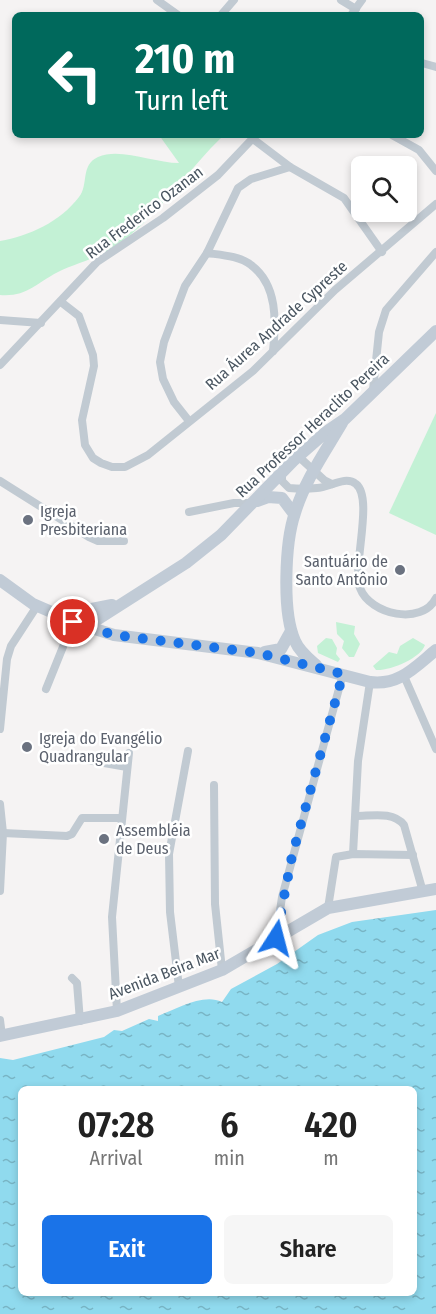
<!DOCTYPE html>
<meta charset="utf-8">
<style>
:root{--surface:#fff;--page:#f6f6f6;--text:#222;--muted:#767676;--accent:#1a73e8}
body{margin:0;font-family:"Fira Sans Condensed",sans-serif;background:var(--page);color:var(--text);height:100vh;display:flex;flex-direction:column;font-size:22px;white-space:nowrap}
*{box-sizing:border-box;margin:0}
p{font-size:20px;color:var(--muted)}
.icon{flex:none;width:33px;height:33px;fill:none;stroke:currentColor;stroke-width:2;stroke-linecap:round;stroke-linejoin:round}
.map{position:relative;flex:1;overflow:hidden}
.drawer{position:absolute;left:18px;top:1086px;width:399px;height:210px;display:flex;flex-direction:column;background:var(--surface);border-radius:9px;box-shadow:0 3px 9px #0003}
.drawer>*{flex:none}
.hud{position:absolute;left:12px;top:12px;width:412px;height:126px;border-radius:9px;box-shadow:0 3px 9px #0003;background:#00695c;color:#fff;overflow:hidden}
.controls{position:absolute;left:351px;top:156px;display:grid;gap:12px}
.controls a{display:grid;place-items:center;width:66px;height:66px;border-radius:9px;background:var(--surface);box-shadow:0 3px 9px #0003;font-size:30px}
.pin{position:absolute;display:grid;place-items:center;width:51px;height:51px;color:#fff;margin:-26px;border:3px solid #fff;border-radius:50%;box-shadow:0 2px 6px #0007}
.me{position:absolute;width:66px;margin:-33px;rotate:9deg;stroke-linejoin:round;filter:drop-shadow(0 0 4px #0008)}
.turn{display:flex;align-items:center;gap:21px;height:126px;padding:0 24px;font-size:27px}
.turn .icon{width:78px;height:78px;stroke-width:2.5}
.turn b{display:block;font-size:42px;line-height:51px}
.eta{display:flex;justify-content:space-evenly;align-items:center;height:102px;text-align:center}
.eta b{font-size:36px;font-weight:600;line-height:42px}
.button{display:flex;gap:12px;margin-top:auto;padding:12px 24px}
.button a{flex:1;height:69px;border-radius:9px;background:var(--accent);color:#fff;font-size:24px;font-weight:600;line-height:69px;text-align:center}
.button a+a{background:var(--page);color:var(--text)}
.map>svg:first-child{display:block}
</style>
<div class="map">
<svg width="436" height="1314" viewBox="0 0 436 1314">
<defs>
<pattern id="water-ripples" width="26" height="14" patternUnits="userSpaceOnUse" patternTransform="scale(1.5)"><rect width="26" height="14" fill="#90daee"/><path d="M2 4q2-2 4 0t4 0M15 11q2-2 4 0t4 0" fill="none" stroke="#78b4c4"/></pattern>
</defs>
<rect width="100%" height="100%" fill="#f5f3f3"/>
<g fill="#c3f1d5">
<path d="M159,135H224C187,170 159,216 116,246C99,258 76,263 58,272C35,284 27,297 0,295V241C29,236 60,222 79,197C89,185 80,165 98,157C120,147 154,163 179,163Z"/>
<path d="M436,413V535L389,513Z"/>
<path d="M336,622L355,626L354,634L360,644L354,657H349L342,648L344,641L337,634Z"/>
<path d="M326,638L332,639L337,648L336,654L340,659L338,662L318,653L317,646Z"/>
<path d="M413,638L425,645C421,658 390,671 376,670L373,666L389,652L397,654L400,646Z"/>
</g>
<path fill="url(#water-ripples)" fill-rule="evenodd" d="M436,910V1314H0V1058L13,1060L104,1037L114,1030L122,1031L149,1019L158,1021V1016C177,1009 203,993 222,1002L231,989L277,964L318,935L352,922ZM21,1089H414V1293H21Z"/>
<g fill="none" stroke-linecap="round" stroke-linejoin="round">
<g stroke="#c1cad2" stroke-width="8">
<path d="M157,0L178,15"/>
<path d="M341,0L356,9"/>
<path d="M221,15L234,0"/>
<path d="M351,15L362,0"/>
<path d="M422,63L436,67"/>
<path d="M392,135L419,150L436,171"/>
<path d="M253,139L290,167L344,198L382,252"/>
<path d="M207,253C221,255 240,256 251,265C278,285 276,322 273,351"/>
<path d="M61,302L79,316L93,355L94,366L82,420L85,445L93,458L101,463L112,467H125L148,455L253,371L335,290L436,204"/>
<path d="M0,320L41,323"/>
<path d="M0,365L97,262L163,218L218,175L256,135"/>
<path d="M373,390L379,332L386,310L436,252"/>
<path d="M189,421L174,402L163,379L160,362L164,342L185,286L207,253L238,188L251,179L290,167"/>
<path d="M298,456L324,480L332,484"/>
<path d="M282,473V481L289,488C298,489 308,489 317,488C329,488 345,475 356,484C374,498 352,567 360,588C370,615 422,626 436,598"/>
<path d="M0,481L89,537L98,541H124"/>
<path d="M189,512L234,503H252"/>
<path d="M404,676L436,749"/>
<path d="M46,689L73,622"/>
<path d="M0,729L7,659L11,646L37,606"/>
<path d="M58,755L127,767"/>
<path d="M214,785L215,904L222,970"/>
<path d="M0,804L3,833L0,891"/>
<path d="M356,816C372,816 393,811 404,825L423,892"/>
<path d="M3,833L67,836L72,834L82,818H121"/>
<path d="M353,854L358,761L370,682"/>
<path d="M328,908L336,857L353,854L413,855"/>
<path d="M276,938L282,897L343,674"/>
<path d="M72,978L77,983L80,1021"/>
<path d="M179,987L170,912L169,854L188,751"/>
<path d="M117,1011L112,917L129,753"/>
<path d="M0,1020L2,1036"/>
</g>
<g stroke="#c1cbd6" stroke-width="12">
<path d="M257,501L268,497L282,498L294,514"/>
<path d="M0,580L33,604L79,624L114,635L258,653L370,682C399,686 415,667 436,650"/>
<path d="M61,615L112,605"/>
<path d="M91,628L95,621L186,563L221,535L293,461L326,432L345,419L436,331"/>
<path d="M265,652L281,649L291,631"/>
<path d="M316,665C308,658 299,651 295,641C282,613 285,542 295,513C305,480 325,452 342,423"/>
<path d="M0,1036L117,1011L222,970L328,908L436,889"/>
</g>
</g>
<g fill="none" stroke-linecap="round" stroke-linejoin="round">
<path stroke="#1a73e8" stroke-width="10" stroke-dasharray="0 18" d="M73,622L114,635L258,653L343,674L292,856L276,938"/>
</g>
<g fill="#6b7280" stroke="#fff" stroke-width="2">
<circle cx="28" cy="520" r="6"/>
<circle cx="400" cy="570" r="6"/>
<circle cx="27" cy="747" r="6"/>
<circle cx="104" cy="839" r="6"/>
</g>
<g text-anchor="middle" stroke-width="5" stroke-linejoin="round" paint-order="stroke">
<g font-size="16" fill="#4a5661" stroke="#fff">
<text transform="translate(144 212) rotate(-37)" y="6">Rua Frederico Ozanan</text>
<text transform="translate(276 325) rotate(-42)" y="6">Rua Áurea Andrade Cypreste</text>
<text transform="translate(312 425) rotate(-43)" y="6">Rua Professor Heraclito Pereira</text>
<text transform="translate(164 973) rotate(-21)" y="6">Avenida Beira Mar</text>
</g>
<g font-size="16" fill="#5b616d" stroke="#fff" text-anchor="start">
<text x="40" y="517">Igreja<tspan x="40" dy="18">Presbiteriana</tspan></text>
<text x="388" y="567" text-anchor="end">Santuário de<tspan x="388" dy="18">Santo Antônio</tspan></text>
<text x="39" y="744">Igreja do Evangélio<tspan x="39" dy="18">Quadrangular</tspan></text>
<text x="116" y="836">Assembléia<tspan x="116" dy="18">de Deus</tspan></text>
</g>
</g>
</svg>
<div class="controls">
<a><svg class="icon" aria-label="search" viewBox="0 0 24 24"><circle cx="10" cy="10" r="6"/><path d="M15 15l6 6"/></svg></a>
</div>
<div class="pin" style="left:73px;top:622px;background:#d93025"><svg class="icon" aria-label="arrive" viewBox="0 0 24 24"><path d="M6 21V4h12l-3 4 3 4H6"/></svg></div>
<svg class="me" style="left:276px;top:938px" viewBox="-20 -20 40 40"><path d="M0-17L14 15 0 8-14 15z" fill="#1a73e8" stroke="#fff" stroke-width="4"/></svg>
<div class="hud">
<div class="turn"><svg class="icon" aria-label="left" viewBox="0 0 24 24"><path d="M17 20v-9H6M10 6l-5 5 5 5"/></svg><div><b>210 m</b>Turn left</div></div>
</div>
<section class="drawer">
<div class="eta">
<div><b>07:28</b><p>Arrival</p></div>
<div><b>6</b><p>min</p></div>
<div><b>420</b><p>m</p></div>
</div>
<div class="button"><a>Exit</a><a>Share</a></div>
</section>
</div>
